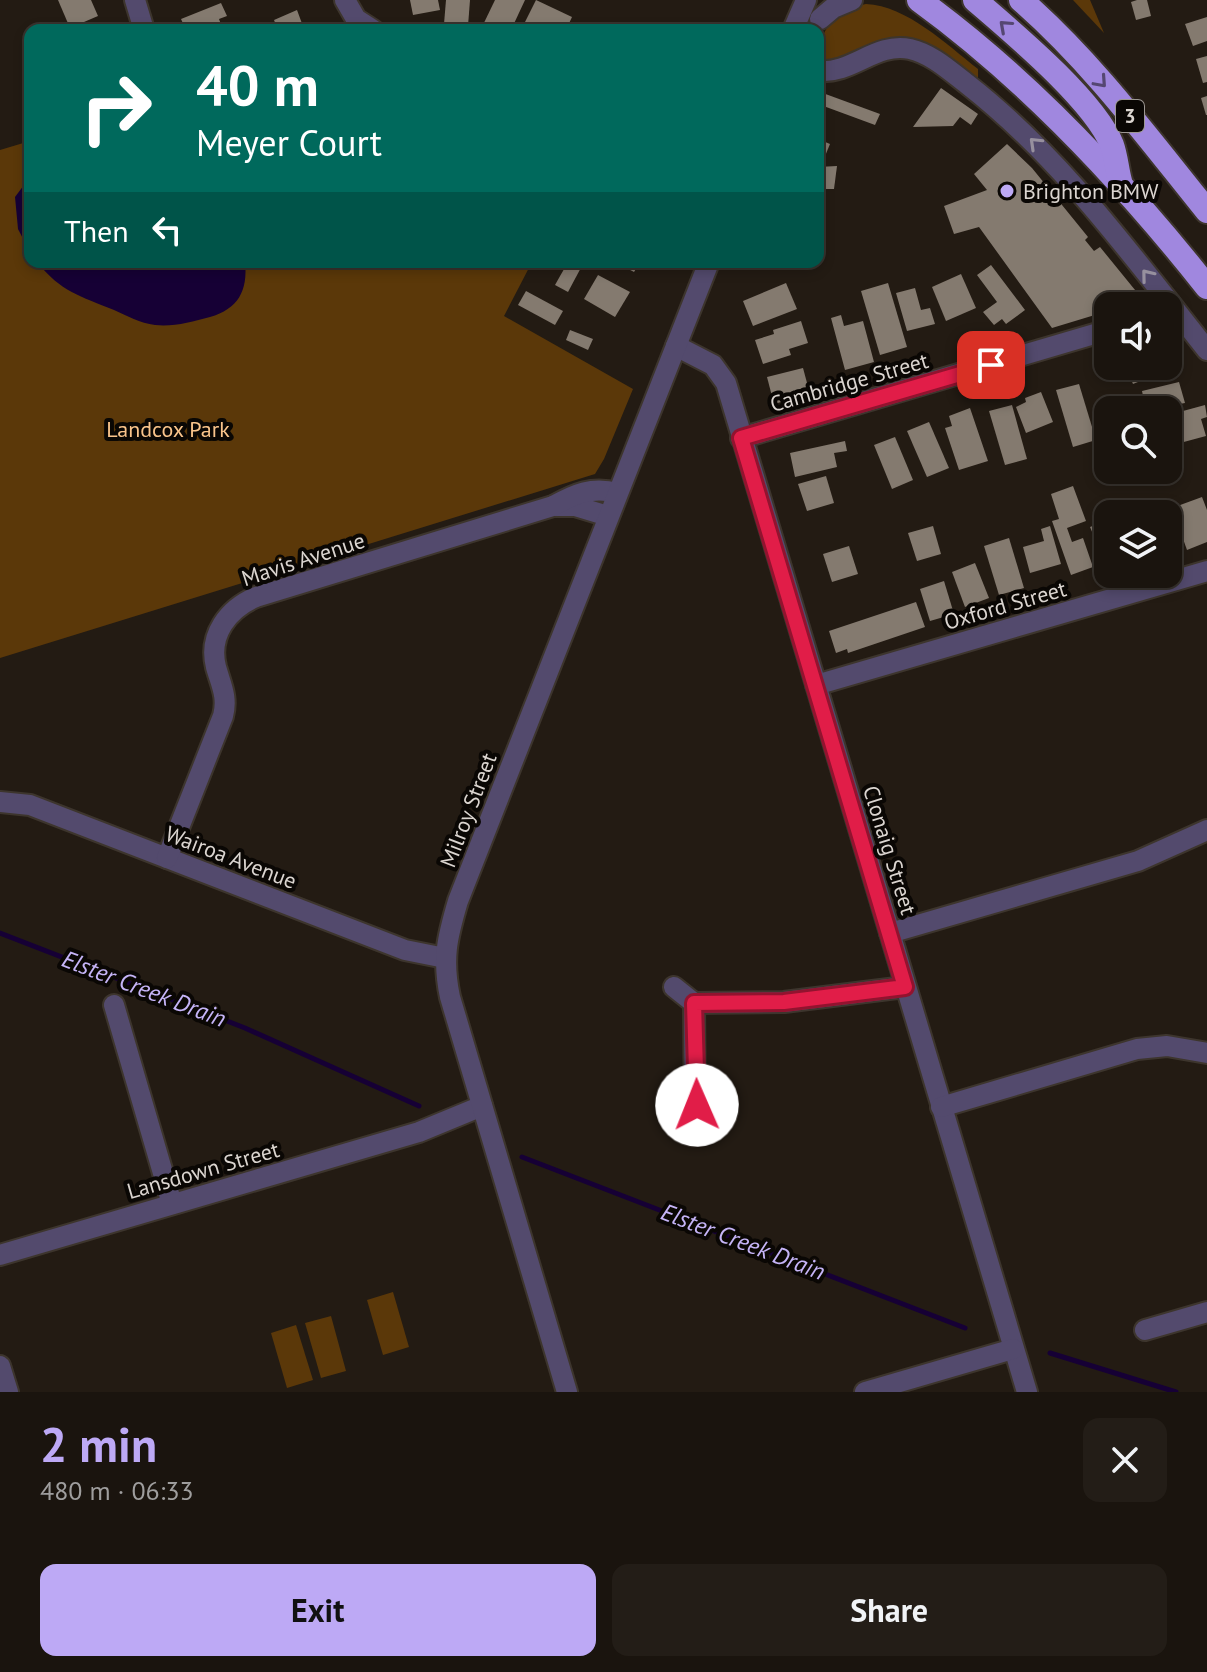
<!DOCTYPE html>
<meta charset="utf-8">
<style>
:root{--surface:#1a140e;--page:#231d17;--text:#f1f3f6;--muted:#9f9e9e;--line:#38332e;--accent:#bda9f5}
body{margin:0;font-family:"PT Sans",sans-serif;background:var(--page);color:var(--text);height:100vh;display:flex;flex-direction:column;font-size:30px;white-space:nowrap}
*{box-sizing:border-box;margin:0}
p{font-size:26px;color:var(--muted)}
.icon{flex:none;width:44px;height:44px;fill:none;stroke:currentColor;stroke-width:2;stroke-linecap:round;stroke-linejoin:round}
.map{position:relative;height:1392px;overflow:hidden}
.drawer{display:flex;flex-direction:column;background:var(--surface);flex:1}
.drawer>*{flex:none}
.hud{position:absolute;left:24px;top:24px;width:800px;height:244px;border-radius:16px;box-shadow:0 4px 12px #0003,0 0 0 2px var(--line);background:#00695c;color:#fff;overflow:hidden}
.tools{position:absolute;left:1094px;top:292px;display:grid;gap:16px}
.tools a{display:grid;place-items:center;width:88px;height:88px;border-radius:16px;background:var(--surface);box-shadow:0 4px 12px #0003,0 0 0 2px var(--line);font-size:40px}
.pin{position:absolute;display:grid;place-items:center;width:68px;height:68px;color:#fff;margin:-34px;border-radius:16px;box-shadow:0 4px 12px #0006}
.me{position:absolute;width:88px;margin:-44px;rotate:359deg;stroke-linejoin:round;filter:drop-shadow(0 0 6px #0008)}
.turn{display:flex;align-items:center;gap:28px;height:168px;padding:0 40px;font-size:36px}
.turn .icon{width:104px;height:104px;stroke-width:2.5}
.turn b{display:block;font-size:56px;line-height:68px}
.then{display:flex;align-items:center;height:76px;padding:0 40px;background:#0003;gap:16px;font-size:30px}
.round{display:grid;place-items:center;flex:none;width:84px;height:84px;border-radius:16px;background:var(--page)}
.overview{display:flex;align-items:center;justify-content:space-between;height:136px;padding:0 40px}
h1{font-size:48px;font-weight:700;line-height:60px;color:var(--accent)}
.button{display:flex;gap:16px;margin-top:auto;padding:16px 40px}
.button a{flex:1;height:92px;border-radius:16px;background:var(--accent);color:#111;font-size:32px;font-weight:700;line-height:92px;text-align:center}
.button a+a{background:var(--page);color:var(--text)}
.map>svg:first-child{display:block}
</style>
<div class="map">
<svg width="1207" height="1392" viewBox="0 0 1207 1392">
<rect width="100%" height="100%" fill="#231b13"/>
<g fill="#5b3809">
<path d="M1073,0H1090L1104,33Z"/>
<path d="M866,4C907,6 946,44 978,69V80L938,49L912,39L842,60L818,62C818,32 834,9 866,4Z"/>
<path d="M30,141V262H532L504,316L633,389L604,459L595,474L0,658V150Z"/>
<path d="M393,1292L409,1347L383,1355L367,1300Z"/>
<path d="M331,1316L346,1371L321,1378L305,1323Z"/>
<path d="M296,1325L313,1380L287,1388L271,1333Z"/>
</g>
<g fill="#160035">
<path d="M30,177V252L18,229L15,197Z"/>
<path d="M37,262H245C248,291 238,309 210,317C192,322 173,327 155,325C140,323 127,316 114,310C80,296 61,292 37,262Z"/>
</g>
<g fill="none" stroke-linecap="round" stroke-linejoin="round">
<g stroke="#160035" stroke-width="5">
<path d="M0,933L245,1028L419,1106"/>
<path d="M522,1157L965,1328"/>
<path d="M1050,1353L1176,1392"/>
</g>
</g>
<g fill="#847a6f">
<path d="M58,0H91L98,16L70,28Z"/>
<path d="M410,0H438L440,10L413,15Z"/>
<path d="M446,0H470L468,26L444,24Z"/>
<path d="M495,0H525L511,30L481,29Z"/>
<path d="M536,0L572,17L566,30H521Z"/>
<path d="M1137,0H1147L1151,16L1136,20L1131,2Z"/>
<path d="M221,3L227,16L219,19L223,30H186L181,19Z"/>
<path d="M297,10L304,29L310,26L311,30H278L274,20Z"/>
<path d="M1207,17V41L1193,46L1185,24Z"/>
<path d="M1207,56V82L1203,83L1196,59Z"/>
<path d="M941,88L978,114L971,125L960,117L953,126L913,127Z"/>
<path d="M820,92L880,114L875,125L818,104Z"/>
<path d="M1207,96V115H1206L1201,98Z"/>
<path d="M818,139L830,144L823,161L818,160Z"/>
<path d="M1007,144L1032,168L1088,237L1085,240L1094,251L1100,247L1144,301L1126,306H1108V311L1052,328L979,227L954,234L944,206L987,190L974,174Z"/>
<path d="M837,166L834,189H818V167Z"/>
<path d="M568,262H584L568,292L555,285Z"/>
<path d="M615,262H640L634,272Z"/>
<path d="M991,265L1025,310L1006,324L1002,319L994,325L983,312L997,302L977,275Z"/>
<path d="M961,274L976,308L946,321L932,287Z"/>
<path d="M598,275L630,292L615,317L584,299Z"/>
<path d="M786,283L797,309L753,326L743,301Z"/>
<path d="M888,283L907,347L880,355L861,291Z"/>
<path d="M915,288L921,310L930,308L935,324L907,331L896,293Z"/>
<path d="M526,291L563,311L555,325L518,305Z"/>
<path d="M841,315L844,326L863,321L874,362L845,370L831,318Z"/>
<path d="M801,321L808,343L789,349L791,355L763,364L755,340L774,334L773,330Z"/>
<path d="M570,330L593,339L588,350L566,340Z"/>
<path d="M1108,360V366H1157L1160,373L1133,384L1126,367L1109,373L1104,361Z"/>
<path d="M803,368L810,394L774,404L767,377Z"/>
<path d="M1179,382L1185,403L1146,410L1142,391Z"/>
<path d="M1079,384L1096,440L1073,447L1056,390Z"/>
<path d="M1041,392L1053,422L1026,433L1016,407L1026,402L1025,398Z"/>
<path d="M1012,405L1027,459L1005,465L989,411Z"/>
<path d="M1205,405L1207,417L1201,419L1206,436L1180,443L1172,414Z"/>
<path d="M970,408L988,461L959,470L945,428L952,426L949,416Z"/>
<path d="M929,422L949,468L927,477L907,431Z"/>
<path d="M895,437L913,480L892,489L874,445Z"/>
<path d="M845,441L847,451L834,453L837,467L795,477L790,453Z"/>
<path d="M826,476L834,503L807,511L798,484Z"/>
<path d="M1073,486L1086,521L1067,528L1072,542L1083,538L1093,567L1071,575L1052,521L1059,519L1051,494Z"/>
<path d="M1202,497L1207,510V542L1187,550L1172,508Z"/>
<path d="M1155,504L1159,514H1132Z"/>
<path d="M1108,520V558L1104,560L1090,527Z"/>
<path d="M933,526L941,554L917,561L908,533Z"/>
<path d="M1050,526L1061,564L1030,573L1023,547L1044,541L1041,529Z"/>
<path d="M1009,538L1024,588L999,595L984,546Z"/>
<path d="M849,546L858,574L832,582L823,554Z"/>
<path d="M975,563L989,598L965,607L952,572Z"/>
<path d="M944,581L954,614L930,621L920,589Z"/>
<path d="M916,602L925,627L848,653L847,649L836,653L829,631Z"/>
</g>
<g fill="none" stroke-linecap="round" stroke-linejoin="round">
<g stroke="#3d352d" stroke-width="24">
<g id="minor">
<path d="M135,0L144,30"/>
<path d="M345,0L356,19L373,30"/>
<path d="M820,19L833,8L852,0"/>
<path d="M793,30L806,0"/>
<path d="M818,71C853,74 875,42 910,49C932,54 950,71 967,84C1062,158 1132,256 1207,350"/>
<path d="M676,346L713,365L726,383L1027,1392"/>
<path d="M741,438L1108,330"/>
<path d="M553,506H575L608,516"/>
<path d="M816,685L1207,571"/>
<path d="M0,802L30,805L405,950L445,958"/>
<path d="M167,858L223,716C228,697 221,685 216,667C208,635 228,609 256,597L553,506C575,494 592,486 617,493"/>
<path d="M890,933L1138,861L1207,830"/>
<path d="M674,987L694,1003L784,1002L905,987"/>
<path d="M694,1003L695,1125"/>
<path d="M114,1005L172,1204"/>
<path d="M941,1107L1137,1049L1167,1046L1207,1053"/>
<path d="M0,1255L419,1132L482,1106"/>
<path d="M1145,1330L1207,1312"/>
<path d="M0,1366L8,1392"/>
<path d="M567,1392L450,997C442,959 447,938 458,901L709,262"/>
<path d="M865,1392L1013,1349"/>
</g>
</g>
<g stroke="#3d352d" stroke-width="28">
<g id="highway">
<path d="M919,0C1029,80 1123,181 1207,287"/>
<path d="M975,0C1012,32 1094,100 1112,145C1116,156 1117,170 1120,181"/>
<path d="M1021,0C1092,62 1148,138 1207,211"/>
</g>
</g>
<use href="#minor" stroke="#534a6d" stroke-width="20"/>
<use href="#highway" stroke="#a087df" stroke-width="24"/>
</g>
<defs><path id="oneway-chevron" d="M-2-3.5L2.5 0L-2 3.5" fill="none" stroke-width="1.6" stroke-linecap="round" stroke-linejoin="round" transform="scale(2)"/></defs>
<g stroke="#554772">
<use href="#oneway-chevron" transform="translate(1005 26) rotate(-138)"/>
<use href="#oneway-chevron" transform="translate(1101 82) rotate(48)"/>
</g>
<g stroke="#97909e">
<use href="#oneway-chevron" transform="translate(1035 143) rotate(-136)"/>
<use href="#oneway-chevron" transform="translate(1147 275) rotate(-129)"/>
</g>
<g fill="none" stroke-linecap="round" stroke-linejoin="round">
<g stroke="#92132f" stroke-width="20">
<path id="route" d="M697,1105L694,1003L784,1002L905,987L741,438L991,365"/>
</g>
<use href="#route" stroke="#e11d48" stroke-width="14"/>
</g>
<circle fill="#bda9f5" stroke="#0a0704" stroke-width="3" cx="1007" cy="191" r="8"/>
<g text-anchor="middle" stroke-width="8" stroke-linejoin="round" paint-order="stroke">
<rect fill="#0a0704" stroke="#9c9793" stroke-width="2" x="1116" y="100" width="28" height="32" rx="6"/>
<g font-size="20" font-weight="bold" fill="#dbd5d0">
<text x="1130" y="123">3</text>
</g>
<g font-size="22" fill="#dbd5d0" stroke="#0a0704" text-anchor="start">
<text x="1023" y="199">Brighton BMW</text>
</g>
<g font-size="22" fill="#dbd5d0" stroke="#0a0704">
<text transform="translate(849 382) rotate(-16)" y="8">Cambridge Street</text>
<text transform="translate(303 559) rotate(-18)" y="8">Mavis Avenue</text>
<text transform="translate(1005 605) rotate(-16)" y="8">Oxford Street</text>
<text transform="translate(468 810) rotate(-69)" y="8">Milroy Street</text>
<text transform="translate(890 850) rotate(73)" y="8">Clonaig Street</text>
<text transform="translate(231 857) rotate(21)" y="8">Wairoa Avenue</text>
<text transform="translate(203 1170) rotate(-16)" y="8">Lansdown Street</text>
</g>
<g font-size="22" fill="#f9c48b" stroke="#0a0704">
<text x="168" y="437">Landcox Park</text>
</g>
<g font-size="24" font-style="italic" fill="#c5b4f7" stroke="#0a0704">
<text transform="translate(144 989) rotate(21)" y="8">Elster Creek Drain</text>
<text transform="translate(743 1242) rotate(21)" y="8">Elster Creek Drain</text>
</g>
</g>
</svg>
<div class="tools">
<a><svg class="icon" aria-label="sound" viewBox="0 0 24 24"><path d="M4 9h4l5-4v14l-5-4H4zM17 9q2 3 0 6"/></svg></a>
<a><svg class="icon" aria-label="search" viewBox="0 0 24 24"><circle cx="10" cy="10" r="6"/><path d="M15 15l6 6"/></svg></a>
<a><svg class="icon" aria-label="layers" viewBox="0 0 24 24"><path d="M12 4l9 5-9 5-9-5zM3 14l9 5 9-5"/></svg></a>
</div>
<div class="pin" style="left:991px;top:365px;background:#d93025"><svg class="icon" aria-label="arrive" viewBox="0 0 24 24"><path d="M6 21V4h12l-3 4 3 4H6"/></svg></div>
<svg class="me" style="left:697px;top:1105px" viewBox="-20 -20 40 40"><circle r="19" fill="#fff"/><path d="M0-13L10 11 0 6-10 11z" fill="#e11d48"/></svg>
<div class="hud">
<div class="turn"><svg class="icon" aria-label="right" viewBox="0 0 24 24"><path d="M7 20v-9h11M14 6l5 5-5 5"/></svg><div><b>40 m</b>Meyer Court</div></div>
<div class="then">Then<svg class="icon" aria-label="left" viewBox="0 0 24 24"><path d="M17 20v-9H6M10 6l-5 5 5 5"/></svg></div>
</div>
</div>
<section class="drawer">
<div class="overview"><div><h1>2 min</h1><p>480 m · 06:33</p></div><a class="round"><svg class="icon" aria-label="close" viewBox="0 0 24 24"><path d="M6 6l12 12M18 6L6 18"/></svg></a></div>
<div class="button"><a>Exit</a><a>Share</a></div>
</section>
